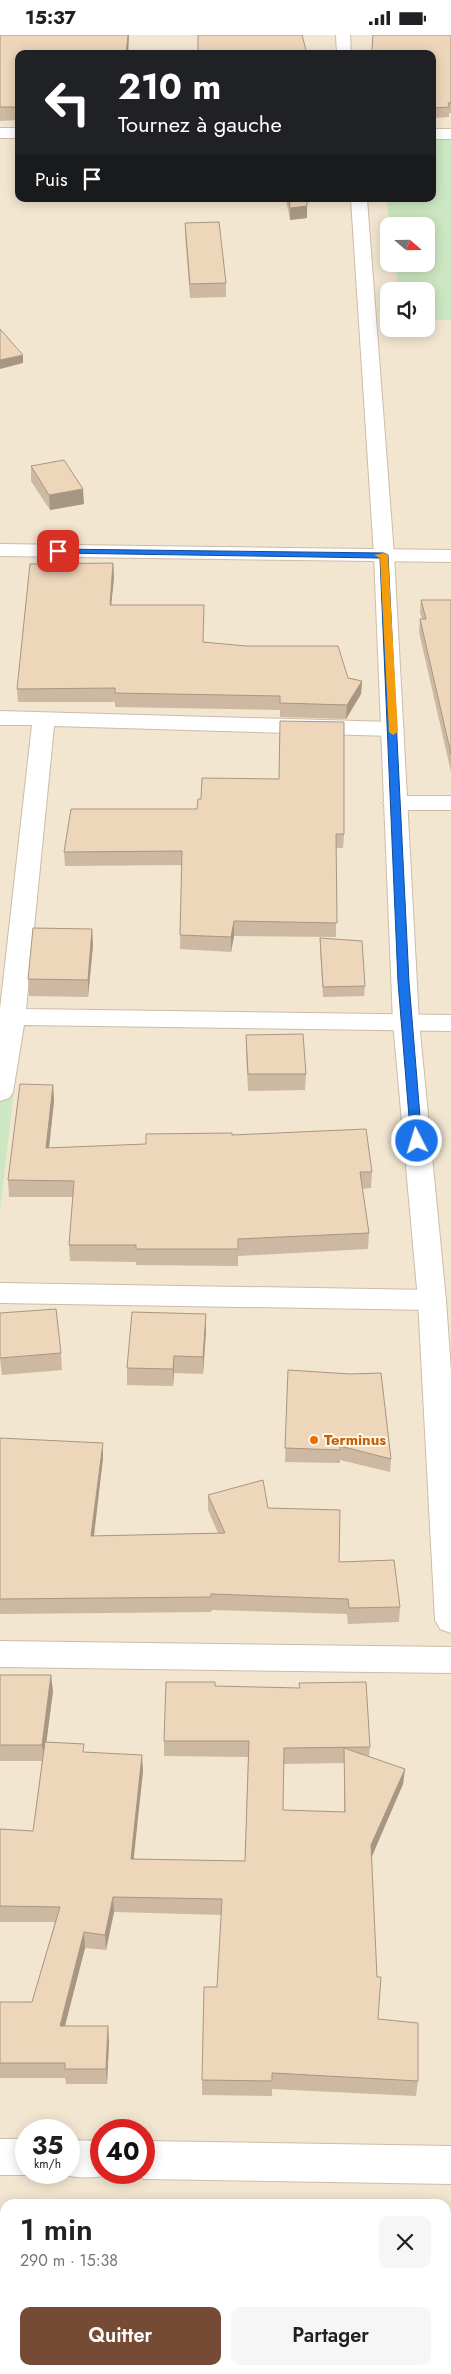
<!DOCTYPE html>
<html lang="fr">
<meta charset="utf-8">
<style>
:root{--surface:#fff;--page:#f6f6f6;--text:#202124;--muted:#757577;--accent:#764b36}
body{margin:0;font-family:Jost,sans-serif;background:var(--page);color:var(--text);height:100vh;display:flex;flex-direction:column;font-size:19px;white-space:nowrap}
*{box-sizing:border-box;margin:0}
p{font-size:16px;color:var(--muted)}
.icon{flex:none;width:28px;height:28px;fill:none;stroke:currentColor;stroke-width:2;stroke-linecap:round;stroke-linejoin:round}
.map{position:relative;flex:1;overflow:hidden}
.side{position:absolute;left:0px;top:2164px;width:451px;height:176px;display:flex;flex-direction:column;background:var(--surface);border-radius:15px 15px 0 0;box-shadow:0 2px 12px #0003}
.side>*{flex:none}
.top-card{position:absolute;left:15px;top:15px;width:421px;height:152px;border-radius:10px;box-shadow:0 2px 12px #0003;background:#202124;color:#fff;overflow:hidden}
.needle{width:32px;rotate:110deg}
.buttons{position:absolute;left:380px;top:182px;display:grid;gap:10px}
.buttons a{display:grid;place-items:center;width:55px;height:55px;border-radius:10px;background:var(--surface);box-shadow:0 2px 12px #0003;font-size:25px}
.speed{position:absolute;left:15px;top:2084px;display:flex;gap:10px;font-size:25px;font-weight:700;text-align:center}
.speed>*{display:grid;place-content:center;width:65px;height:65px;border-radius:50%;background:var(--surface);box-shadow:0 2px 12px #0003;line-height:1}
.speed small{font-size:12px;font-weight:400}
.speed .limit{border:8px solid #d22;background:#fff;color:#111}
.pin{position:absolute;display:grid;place-items:center;width:42px;height:42px;color:#fff;margin:-21px;border-radius:10px;box-shadow:0 2px 8px #0006}
.me{position:absolute;width:55px;margin:-28px;rotate:355deg;stroke-linejoin:round;filter:drop-shadow(0 0 4px #0008)}
.turn{display:flex;align-items:center;gap:18px;height:105px;padding:0 20px;font-size:22px}
.turn .icon{width:65px;height:65px;stroke-width:2.5}
.turn b{display:block;font-size:35px;line-height:42px}
.then{display:flex;align-items:center;height:48px;padding:0 20px;background:#0003;gap:10px;font-size:19px}
.round{display:grid;place-items:center;flex:none;width:52px;height:52px;border-radius:10px;background:var(--page)}
.summary{display:flex;align-items:center;justify-content:space-between;height:85px;padding:0 20px}
h1{font-size:30px;font-weight:600;line-height:38px}
.action{display:flex;gap:10px;margin-top:auto;padding:10px 20px}
.action a{flex:1;height:58px;border-radius:10px;background:var(--accent);color:#fff;font-size:20px;font-weight:600;line-height:58px;text-align:center}
.action a+a{background:var(--page);color:var(--text)}
.status{display:flex;justify-content:space-between;align-items:center;height:35px;padding:0 25px;background:var(--surface);direction:ltr}
.status svg{height:14px;fill:currentColor}
.map>svg:first-child{display:block}
</style>
<div class="status"><b>15:37</b><svg viewBox="0 0 49 12"><path d="M0 12V9h3v3zM5 12V6h3v6zM10 12V3h3v9zM15 12V0h3v12zM26 1h20v11H26zM47 4h2v5h-2z"/></svg></div>
<div class="map">
<svg width="451" height="2339" viewBox="0 0 451 2339">
<rect width="100%" height="100%" fill="#fbf4e2"/>
<path fill="#f2e6d1" fill-rule="evenodd" d="M0,0H451V2339H0ZM19,19H432V164H19ZM389,191H426V229H389ZM389,256H426V294H389ZM26,2095H69V2138H26ZM101,2095H144V2138H101ZM5,2169H446V2335H5Z"/>
<g fill="#cde7c2">
<path d="M433,105H451V285H426V256H399L395,229H426V191H390L386,164H432Z"/>
<path d="M0,1002L20,1003L0,1176Z"/>
</g>
<g fill="none" stroke-linecap="round" stroke-linejoin="round">
<g stroke="#cbbca9" stroke-width="2">
<g id="street">
<rect x="0" y="93" width="19" height="10"/>
<rect x="432" y="94" width="19" height="10"/>
<path d="M0,509L451,515V527L0,521Z"/>
<path d="M0,676L393,687L401,689L404,694L401,699L393,701L54,691L26,974L451,980V996L24,990L13,1057L9,1063L0,1066V974L32,690H0Z"/>
<path d="M394,761H451V775H394L386,773L383,768L386,763Z"/>
<path d="M0,1248L432,1255L442,1258L446,1265L442,1272L432,1275L0,1268Z"/>
<path d="M0,1606L451,1612V1638L0,1632Z"/>
</g>
</g>
<g stroke="#cebda8" stroke-width="2">
<g id="secondary">
<path d="M336,0H350L351,19H337Z"/>
<path d="M351,164H367L394,520L419,987L446,1265L451,1337V1598L440,1594L435,1585L418,1265L393,987L374,520Z"/>
<path d="M0,2104H26V2138H34L26,2140H0Z"/>
<path d="M69,2105L101,2106V2138H114C97,2144 76,2144 59,2138H69Z"/>
<path d="M144,2106L451,2111V2149L144,2144L130,2138H144Z"/>
</g>
</g>
<use href="#street" fill="#fff" fill-rule="evenodd"/>
<use href="#secondary" fill="#fff" fill-rule="evenodd"/>
</g>
<g fill="#cdb8a1" fill-rule="evenodd">
<path d="M0,0H129L128,19H19V85L0,86Z"/>
<path d="M366,0H451V78H449V82L432,83V19H372L373,0Z"/>
<path d="M286,164H307V183L290,185Z"/>
<path d="M185,188L226,248V262L190,263L185,201Z"/>
<path d="M31,431L84,469L50,475L31,446Z"/>
<path d="M113,528L114,542L111,570H204L203,607L362,646L361,659L346,684L280,682V675L115,672V667H18L17,654Z"/>
<path d="M421,565H451V737L419,597L420,584H422L420,578Z"/>
<path d="M71,774L344,799L343,813H336V902L234,901L231,917L180,914L182,830L65,831L64,817Z"/>
<path d="M92,894L93,910L88,962L29,961L28,944Z"/>
<path d="M320,903L365,951L364,961L323,962L320,913Z"/>
<path d="M246,1000L306,1039L305,1055L248,1056L246,1017Z"/>
<path d="M53,1050L54,1066L49,1113L146,1109L232,1100L372,1137L371,1153L362,1154L369,1198L368,1214L238,1221V1231L136,1230V1227L70,1226L69,1210L73,1162H9L8,1145Z"/>
<path d="M206,1279V1296L203,1339L174,1338L173,1351L127,1350V1333Z"/>
<path d="M61,1318L62,1335L2,1340L0,1323Z"/>
<path d="M288,1335L391,1424L390,1437L340,1425V1428L285,1427Z"/>
<path d="M0,1403L103,1423L94,1501L218,1498L208,1475V1460L268,1473L400,1572L399,1587L348,1589L347,1579L212,1575L211,1577L0,1579Z"/>
<path d="M0,1640L53,1656L46,1707L85,1717L143,1736L133,1824L245,1826L248,1722L164,1721V1706L215,1651L370,1712L369,1722L405,1734L403,1749L371,1822L378,1984L418,2046L416,2061L272,2054V2061L202,2060V2045L217,1952L222,1880L114,1877L106,1915L85,1913L65,1991L109,2006L107,2049H66L65,2043H0V1967H32L55,1887H0V1794L33,1796L42,1726H0ZM344,1728V1777L283,1775L284,1729Z"/>
</g>
<g fill="#a79683">
<path d="M128,0H129L128,19H126Z"/>
<path d="M307,171V183L290,185V173Z"/>
<path d="M23,320V328L0,334V325Z"/>
<path d="M83,454L84,469L50,475L49,460Z"/>
<path d="M113,528L114,542L110,583V570Z"/>
<path d="M362,646L361,659L346,684L347,670Z"/>
<path d="M234,886V901L231,917V902Z"/>
<path d="M92,894L93,910L88,962V945Z"/>
<path d="M53,1050L54,1066L47,1130L46,1113Z"/>
<path d="M206,1279V1296L203,1339V1322Z"/>
<path d="M174,1321V1338L173,1351V1334Z"/>
<path d="M103,1408V1423L92,1516L91,1501Z"/>
<path d="M51,1640L53,1656L44,1726L42,1710Z"/>
<path d="M142,1720L143,1736L132,1840L131,1824Z"/>
<path d="M405,1734L403,1749L370,1826L371,1810Z"/>
<path d="M113,1862L114,1877L106,1915L105,1900Z"/>
<path d="M84,1897L85,1913L61,2006L60,1991Z"/>
<path d="M108,1991L109,2006L107,2049L106,2034Z"/>
<rect x="27" y="2335" width="4" height="4"/>
</g>
<g fill="#eed6bb" stroke="#a79683">
<path d="M0,0H128L126,19H19V72H0Z"/>
<path d="M198,0H302L306,15V19H198Z"/>
<path d="M373,0H451V68H448L449,72L432,73V19H373L372,14Z"/>
<path d="M289,164H307V171L290,173Z"/>
<path d="M219,187L226,248L190,249L185,188Z"/>
<path d="M0,294L23,320L0,325Z"/>
<path d="M64,425L83,454L49,460L31,431Z"/>
<path d="M113,528L110,570H204L203,607L246,611H338L348,643L362,646L347,670L280,668V661L115,658V653L17,654L30,529Z"/>
<path d="M421,565H451V719L420,584H426Z"/>
<path d="M280,686L344,687V799H336L337,888L234,886L231,902L180,900L182,816L64,817L71,774H197L198,764H201L202,743L279,744Z"/>
<path d="M33,893L92,894L88,945L28,944Z"/>
<path d="M320,903L362,906L365,951L323,952Z"/>
<path d="M303,999L306,1039H248L246,1000Z"/>
<path d="M20,1049L53,1050L46,1113L146,1109V1099L232,1098V1100L366,1094L372,1137H360L369,1198L238,1204V1214H136V1210H69L74,1146L8,1145Z"/>
<path d="M56,1274L61,1318L0,1323V1278Z"/>
<path d="M132,1277L206,1279L203,1322L174,1321L173,1334L127,1333Z"/>
<path d="M288,1335L350,1339L381,1338L391,1424L340,1411V1415L285,1413Z"/>
<path d="M0,1403L103,1408L91,1501L225,1498L208,1460L263,1445L268,1473L340,1475L339,1527L394,1525L400,1572L349,1573L348,1564L211,1559V1562L0,1564Z"/>
<path d="M0,1640H51L42,1710H0Z"/>
<path d="M166,1647H215V1651L300,1653L299,1648L366,1647L370,1712L284,1713L283,1775L345,1777L344,1713L405,1734L371,1810L377,1942H381L378,1984L418,1988V2046L272,2038V2046L202,2045L204,1952H217L222,1864L113,1862L105,1900L84,1897L60,1991H108L106,2034H65V2028H0V1967H32L60,1872L0,1871V1794L33,1796L45,1707L84,1709L83,1717L142,1720L131,1824L245,1826L249,1706H164Z"/>
<path d="M0,2233H5V2335H27V2339H0Z"/>
<rect x="87" y="2335" width="119" height="4"/>
<rect x="345" y="2335" width="66" height="4"/>
</g>
<path fill="#1a73e8" stroke="#114b97" d="M55,514L384,518L388,520L409,947L422,1106L421,1109L417,1110L411,1106L398,947L380,523L58,518L54,516Z"/>
<path fill="#f59e0b" d="M384,518L388,520L398,697L393,700L389,697L380,523L374,520Z"/>
<circle fill="#e8710a" stroke="#fef8e8" stroke-width="2" cx="314" cy="1405" r="5"/>
<g text-anchor="middle" stroke-width="4" stroke-linejoin="round" paint-order="stroke">
<g font-size="15" font-weight="bold" fill="#c56008" stroke="#fef8e8" text-anchor="start">
<text x="324" y="1410">Terminus</text>
</g>
</g>
</svg>
<div class="buttons">
<a><svg class="needle" viewBox="-14 -14 28 28"><path d="M0-13l5 13h-10z" fill="#e53935"/><path d="M0 13l5-13h-10z" fill="#757577"/></svg></a>
<a><svg class="icon" aria-label="sound" viewBox="0 0 24 24"><path d="M4 9h4l5-4v14l-5-4H4zM17 9q2 3 0 6"/></svg></a>
</div>
<div class="speed"><div>35<small>km/h</small></div><div class="limit">40</div></div>
<div class="pin" style="left:58px;top:516px;background:#d93025"><svg class="icon" aria-label="arrive" viewBox="0 0 24 24"><path d="M6 21V4h12l-3 4 3 4H6"/></svg></div>
<svg class="me" style="left:417px;top:1106px" viewBox="-20 -20 40 40"><circle r="17" fill="#1a73e8" stroke="#fff" stroke-width="3"/><path d="M0-11L8 9 0 5-8 9z" fill="#fff"/></svg>
<div class="top-card">
<div class="turn"><svg class="icon" aria-label="left" viewBox="0 0 24 24"><path d="M17 20v-9H6M10 6l-5 5 5 5"/></svg><div><b>210 m</b>Tournez à gauche</div></div>
<div class="then">Puis<svg class="icon" aria-label="arrive" viewBox="0 0 24 24"><path d="M6 21V4h12l-3 4 3 4H6"/></svg></div>
</div>
<section class="side">
<div class="summary"><div><h1>1 min</h1><p>290 m · 15:38</p></div><a class="round"><svg class="icon" aria-label="close" viewBox="0 0 24 24"><path d="M6 6l12 12M18 6L6 18"/></svg></a></div>
<div class="action"><a>Quitter</a><a>Partager</a></div>
</section>
</div>
